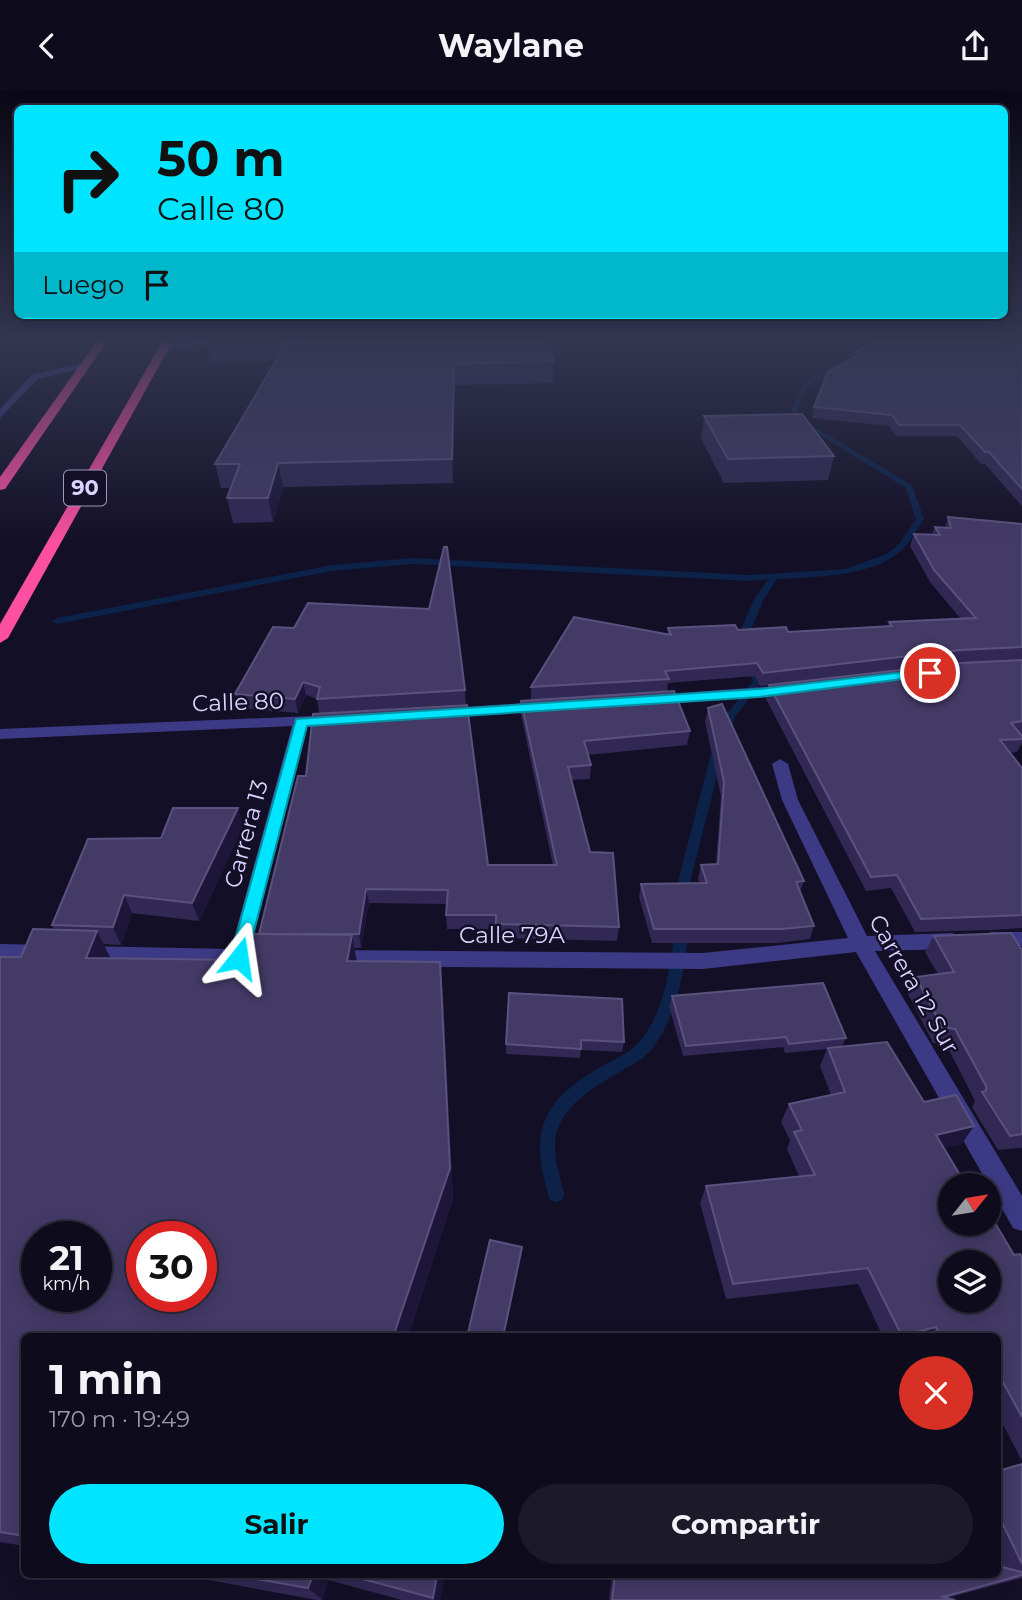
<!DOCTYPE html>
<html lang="es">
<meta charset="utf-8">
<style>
:root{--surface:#0e0b1c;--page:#1c1929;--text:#f1f3f6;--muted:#9b9ba3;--line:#2e2b3b;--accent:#00e5ff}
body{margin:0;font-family:Montserrat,sans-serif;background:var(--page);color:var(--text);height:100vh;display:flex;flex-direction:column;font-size:26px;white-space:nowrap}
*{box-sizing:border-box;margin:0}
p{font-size:23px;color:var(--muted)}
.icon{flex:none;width:38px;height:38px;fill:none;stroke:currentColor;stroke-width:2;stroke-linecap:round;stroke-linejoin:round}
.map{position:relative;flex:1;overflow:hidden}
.drawer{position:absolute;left:21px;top:1242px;width:980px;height:245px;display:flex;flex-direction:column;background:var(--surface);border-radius:10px;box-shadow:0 4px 18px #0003,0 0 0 2px var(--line)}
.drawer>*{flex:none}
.top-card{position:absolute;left:14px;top:14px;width:994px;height:214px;border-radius:10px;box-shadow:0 4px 18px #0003,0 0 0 2px var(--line);background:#00e5ff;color:#111;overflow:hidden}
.needle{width:46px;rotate:60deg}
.tools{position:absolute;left:938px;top:1082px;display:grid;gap:14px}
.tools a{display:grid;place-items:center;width:63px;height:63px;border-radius:50%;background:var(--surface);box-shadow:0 4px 18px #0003,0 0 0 2px var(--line);font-size:35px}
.speed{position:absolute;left:21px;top:1130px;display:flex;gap:14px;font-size:35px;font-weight:700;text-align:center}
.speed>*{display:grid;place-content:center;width:91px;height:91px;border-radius:50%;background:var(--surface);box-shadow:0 4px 18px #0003,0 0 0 2px var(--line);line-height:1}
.speed small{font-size:18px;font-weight:400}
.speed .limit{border:10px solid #d22;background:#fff;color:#111}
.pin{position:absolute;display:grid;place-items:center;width:60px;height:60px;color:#fff;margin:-30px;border:4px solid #fff;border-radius:50%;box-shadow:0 2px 7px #0007}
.me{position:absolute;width:77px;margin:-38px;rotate:15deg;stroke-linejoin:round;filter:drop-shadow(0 0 5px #0008)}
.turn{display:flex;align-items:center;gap:24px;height:147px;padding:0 28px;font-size:32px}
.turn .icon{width:91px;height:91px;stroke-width:2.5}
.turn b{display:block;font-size:49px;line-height:60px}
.then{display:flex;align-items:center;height:66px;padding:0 28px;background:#0003;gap:14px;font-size:26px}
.round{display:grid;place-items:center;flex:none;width:74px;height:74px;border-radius:37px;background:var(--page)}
.headline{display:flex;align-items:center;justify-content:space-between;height:119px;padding:0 28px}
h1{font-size:42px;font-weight:700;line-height:52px}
.action{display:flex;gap:14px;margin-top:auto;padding:14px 28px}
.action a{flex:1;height:80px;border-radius:42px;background:var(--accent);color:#111;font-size:28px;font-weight:700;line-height:80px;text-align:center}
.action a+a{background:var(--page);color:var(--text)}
header{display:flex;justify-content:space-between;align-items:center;height:91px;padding:0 28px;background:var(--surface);font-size:32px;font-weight:700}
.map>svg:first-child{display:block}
</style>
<header><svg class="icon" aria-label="back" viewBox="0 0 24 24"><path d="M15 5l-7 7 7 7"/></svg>Waylane<svg class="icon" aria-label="share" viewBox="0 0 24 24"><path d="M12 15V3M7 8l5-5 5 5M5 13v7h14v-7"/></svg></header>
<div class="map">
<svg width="1022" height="1509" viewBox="0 0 1022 1509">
<rect width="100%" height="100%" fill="#130f26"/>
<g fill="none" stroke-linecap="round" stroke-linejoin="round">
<g fill="#0c2248" fill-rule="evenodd">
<path d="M531,246H569L529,249Z"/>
<path d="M894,246H902L850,269L807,296L797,319L806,331L912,394L924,428C917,438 911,451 902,459C873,486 815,486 777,488L763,510L748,546L750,552L748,554H742L738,546L753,510L768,488L750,490L413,473L332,480L57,533L52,530L57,527L332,474L413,467L750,484L845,478L887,463L899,453L916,428L906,397L802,333L791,319L802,294L846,267Z"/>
<path d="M753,573L758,576L763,590L735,626L722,666L691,787L689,810H679L678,807L679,787L710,666L725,625L753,590L748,576Z"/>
<path d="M682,831L687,832L689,836C685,876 678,924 652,958C641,971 627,976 613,985C587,1000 554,1022 555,1056C555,1072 561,1088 564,1103L562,1109L556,1111L550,1109C547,1101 545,1092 543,1083C531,1027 556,1002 602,975C616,967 631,962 642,948C665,918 671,873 675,836L677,832Z"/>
</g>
<g fill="#3d3a85" fill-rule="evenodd">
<path d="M225,246H244L203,254L166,256L162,254Z"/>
<path d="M86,271L89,276L38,288L0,327V318L32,284Z"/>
<path d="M789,594L796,598L794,601L653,612L646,608L653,604Z"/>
<path d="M544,611L549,612L551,615L549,618L447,627L439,622L447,617Z"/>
<path d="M335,624L340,626L343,629L340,632L308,635L250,859L271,862L274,867L271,872L238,875L78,868L75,863L78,858L85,855L231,858L292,635L0,648V638Z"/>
<path d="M780,668L788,673L798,709L867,845L952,842L959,845L962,850L959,855L952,858L875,860L1022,1105V1140L1013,1137L856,861L703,878L334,875L327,872L324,867L327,862L334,859L703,862L848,847L782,709L772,673Z"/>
<path d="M991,841H1022V855L984,854L981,849L984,844Z"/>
<path d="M0,853L47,854L54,857L57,862L54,867L47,870L0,869Z"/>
</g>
<g fill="#ff4fa3" fill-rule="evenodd">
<path d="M100,246H110L5,398L0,399V386Z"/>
<path d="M165,246H175L8,547L0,552V533Z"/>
</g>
</g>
<g fill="#312854">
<path d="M206,246H546L554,270L553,292L455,294L453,392L283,396L273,431L233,432L227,407L231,397H221L215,373L276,270L211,271Z"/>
<path d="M873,246H1022V415L985,373H981L957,345H896L889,335L812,327L814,316L855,266L856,261L879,248Z"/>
<path d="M704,325L834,365L828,389L724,392L701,348Z"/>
<path d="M948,426L1022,433V643H1021L1022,645V652L1017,661L1010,662L1022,677V837L993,839L915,841L891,797L866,800L766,608L769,594L985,571L955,572L760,595L755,585L668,592L667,601L690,640L687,654L588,664L591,674L590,688L572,689L590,761L619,836L617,850L496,847V838H447L446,824L447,813L369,812L361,857H354L357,870L440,871L443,906L453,1108L408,1246H24V1455L0,1451V866H21L54,839L52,834L161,747L238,717L243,736L199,830L132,822L121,854L103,853L110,867L240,869L259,843L298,685L488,774H553L521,624V610L531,609V596L667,544L668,537L788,541L888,535L889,531L961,528L930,491L910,455L914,443H932L935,436L945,437Z"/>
<path d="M273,536L465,599L466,613L319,622L317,608L306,604L298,622L238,617L235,603Z"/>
<path d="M708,617L804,790L800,801L814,835L810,848L778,852H652L639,806L641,793L700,792L698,788L701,774L716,773L721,705L705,631Z"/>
<path d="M934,845L1022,859V1057L998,1059L972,1016L975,1010L946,953L933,952L908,903L916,886L938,883L925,861Z"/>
<path d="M672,905L846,947L842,955L924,1011L962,1053L944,1057L950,1094L1014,1164L1022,1166V1370L998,1324V1246H883L858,1193L726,1208L700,1112L706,1095L799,1085L787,1058L790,1049L781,1031L789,1013L831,1004L820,975L827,958L785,962L783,956L683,965L669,915Z"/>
<path d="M622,908L624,951L622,961L581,959L580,967L506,963V953Z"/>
<path d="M1022,1373V1487L947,1507L955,1509H609L612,1484H998L1001,1476L998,1469V1380Z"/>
<path d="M181,1484H445L440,1509H402L328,1489L322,1509H317Z"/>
</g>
<g fill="#1d163a">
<path d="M454,273L455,294L453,392L452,368Z"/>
<path d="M278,372L283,396L273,431L268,407Z"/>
<path d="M303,591L306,604L298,622L295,608Z"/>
<path d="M238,717L243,736L199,830L192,812Z"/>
<path d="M366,798L369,812L361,857L359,843Z"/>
<path d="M124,804L132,822L121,854L113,836Z"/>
<path d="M97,840L114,874L86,867Z"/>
<path d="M352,844L358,878L347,870Z"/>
<path d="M440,871L443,906L453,1108L408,1246H393Z"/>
<path d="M974,1035L962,1053L925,1061L936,1044Z"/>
<path d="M522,1156V1164L504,1246H503Z"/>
<path d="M936,1236L927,1246H901L902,1245Z"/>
<path d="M313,1484H324L328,1489L322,1509L308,1497Z"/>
<path d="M437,1484H445L440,1509H434L433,1507Z"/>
</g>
<g fill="#433a66" stroke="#5a527e" stroke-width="2" fill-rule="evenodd">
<path d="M206,246H546L554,270L454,273L452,368L278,372L268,407H227L240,373H215L288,249L207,250Z"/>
<path d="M884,246H1022V398L989,361H985L960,334H899L892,324L814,316L828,281L862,262L856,261Z"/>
<path d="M802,323L834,365L728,368L704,325Z"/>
<path d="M948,426L1022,433V556L960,559L763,582L757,572L665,580L669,588L531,596L574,526L671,544L668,537L735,534L738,539L786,536L788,541L892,535L889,531L976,527L934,479L914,443L940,444L935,436L951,437Z"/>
<path d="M444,456H447L465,599L317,608L320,596L303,591L295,608L235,603L273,536L294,537L308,512L429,518Z"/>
<path d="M1022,569V630L1011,632L1022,645V648L1000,649L1022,677V824L921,828L897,784L871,786L769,594L961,572Z"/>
<path d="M674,600L690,640L584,650L591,674L568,676L590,761L613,762L619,836L496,833V824H446L448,799L366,798L359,843H259L298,685H306L313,623L467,614L488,774H557L521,610Z"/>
<path d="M722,613L804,790L796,791L814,835L782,838H654L641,793L707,792L701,774L718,773L724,691L708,617Z"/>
<path d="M173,717H238L192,812L124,804L113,836L52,834L88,748L161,747Z"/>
<path d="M33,838L97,840L86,867L240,869L247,843L352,844L347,870L440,871L450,1077L393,1246H24V1445L0,1441V866H21ZM37,1146H96V1206H37ZM142,1146H201V1206H142Z"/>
<path d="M1011,842L1022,859V1043L1010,1045L982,1001L986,1000V995L955,938L942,936L916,886L954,881L934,845Z"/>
<path d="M823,892L846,947L789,953L786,946L686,955L672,905Z"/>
<path d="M509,902L622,908L624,951L581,949V958L506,953Z"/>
<path d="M887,951L924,1011L956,1004L974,1035L936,1044L966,1094H950V1132H989V1122L1014,1164L1020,1163L1022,1166V1326L998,1282V1246H941L936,1236L902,1245L868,1177L733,1193L706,1095L815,1084L794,1041L802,1039L789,1013L845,1001L828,957ZM950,1171H989V1209H950Z"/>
<path d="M490,1149L522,1156L503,1246H467Z"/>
<path d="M1022,1373V1473L998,1423V1380Z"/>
<path d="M998,1475L1022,1481V1484L943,1506L955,1509H612L615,1484H998Z"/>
<path d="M235,1484H313L308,1497Z"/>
<path d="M348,1484H437L433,1507Z"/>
</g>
<linearGradient id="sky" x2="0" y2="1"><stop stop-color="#0a0815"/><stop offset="0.54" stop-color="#333752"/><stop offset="1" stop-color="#333752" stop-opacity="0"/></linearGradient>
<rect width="1022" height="457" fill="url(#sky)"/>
<path fill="#00e5ff" stroke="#0095a6" stroke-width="2" d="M930,578L934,579V584L759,606L307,635L247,867L245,872H232L230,867L296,628L759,598Z"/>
<g text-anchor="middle" stroke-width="5" stroke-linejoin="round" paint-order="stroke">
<rect fill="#130f26" stroke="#9e99be" stroke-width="2" x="64" y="379.5" width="42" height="35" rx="5"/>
<g font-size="21" font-weight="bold" fill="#d9d4ff">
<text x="85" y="404">90</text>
</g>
<g font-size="23" fill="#d9d4ff" stroke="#130f26">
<text transform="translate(238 611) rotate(-2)" y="8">Calle 80</text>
<text transform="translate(246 743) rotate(-75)" y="8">Carrera 13</text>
<text x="512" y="852">Calle 79A</text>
<text transform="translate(914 893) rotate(60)" y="8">Carrera 12 Sur</text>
</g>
</g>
</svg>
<div class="tools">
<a><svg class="needle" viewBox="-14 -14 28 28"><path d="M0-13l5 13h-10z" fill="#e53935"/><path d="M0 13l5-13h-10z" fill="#9b9ba3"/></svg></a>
<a><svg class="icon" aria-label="layers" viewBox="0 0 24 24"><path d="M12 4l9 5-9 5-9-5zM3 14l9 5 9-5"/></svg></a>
</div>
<div class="speed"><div>21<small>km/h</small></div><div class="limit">30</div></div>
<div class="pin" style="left:930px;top:582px;background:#d93025"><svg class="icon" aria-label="arrive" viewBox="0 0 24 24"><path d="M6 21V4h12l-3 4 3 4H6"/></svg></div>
<svg class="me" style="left:239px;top:867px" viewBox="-20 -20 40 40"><path d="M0-17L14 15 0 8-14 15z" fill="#00e5ff" stroke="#fff" stroke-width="4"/></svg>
<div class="top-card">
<div class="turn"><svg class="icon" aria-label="right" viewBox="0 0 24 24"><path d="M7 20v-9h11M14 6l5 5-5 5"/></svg><div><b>50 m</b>Calle 80</div></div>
<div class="then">Luego<svg class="icon" aria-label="arrive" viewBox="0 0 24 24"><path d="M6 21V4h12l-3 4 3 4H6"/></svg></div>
</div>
<section class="drawer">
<div class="headline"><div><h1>1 min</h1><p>170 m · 19:49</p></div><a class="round" style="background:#d93025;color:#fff"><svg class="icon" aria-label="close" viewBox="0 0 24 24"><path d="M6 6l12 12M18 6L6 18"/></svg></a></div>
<div class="action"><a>Salir</a><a>Compartir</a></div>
</section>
</div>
